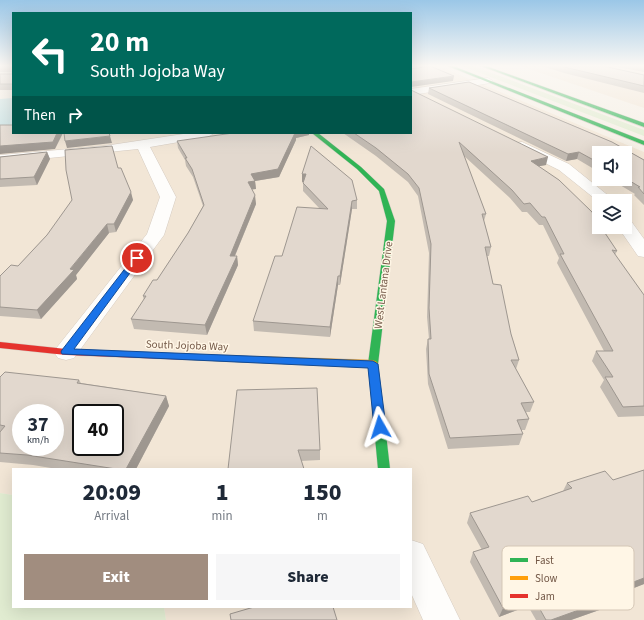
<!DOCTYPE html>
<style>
:root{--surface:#fff;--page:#f6f6f7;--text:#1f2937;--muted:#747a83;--accent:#a18d7f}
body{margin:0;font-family:"Source Sans 3",sans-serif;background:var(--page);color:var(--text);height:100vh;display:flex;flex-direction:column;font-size:15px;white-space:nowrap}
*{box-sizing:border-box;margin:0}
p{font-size:13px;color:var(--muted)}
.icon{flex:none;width:22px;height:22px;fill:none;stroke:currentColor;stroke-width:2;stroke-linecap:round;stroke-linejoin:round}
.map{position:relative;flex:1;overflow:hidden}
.sheet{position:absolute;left:12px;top:468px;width:400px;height:140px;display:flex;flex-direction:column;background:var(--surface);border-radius:0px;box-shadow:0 4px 16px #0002}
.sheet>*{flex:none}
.hud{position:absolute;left:12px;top:12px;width:400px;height:122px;border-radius:0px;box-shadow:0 4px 16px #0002;background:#00695c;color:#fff;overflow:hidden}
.controls{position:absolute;left:592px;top:146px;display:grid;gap:8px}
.controls a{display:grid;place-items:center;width:40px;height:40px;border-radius:0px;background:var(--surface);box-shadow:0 4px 16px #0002;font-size:20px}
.speed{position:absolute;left:12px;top:404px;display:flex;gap:8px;font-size:20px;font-weight:700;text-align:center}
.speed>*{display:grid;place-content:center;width:52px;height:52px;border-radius:50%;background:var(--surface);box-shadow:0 4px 16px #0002;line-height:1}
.speed small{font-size:10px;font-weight:400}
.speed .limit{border:2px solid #111;border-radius:6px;background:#fff;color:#111}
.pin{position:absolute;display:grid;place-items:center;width:34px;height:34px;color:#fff;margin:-17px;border:2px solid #fff;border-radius:50%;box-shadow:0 1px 4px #0007}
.me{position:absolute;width:44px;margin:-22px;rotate:354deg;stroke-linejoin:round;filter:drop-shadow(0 0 3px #0008)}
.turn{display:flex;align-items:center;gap:14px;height:84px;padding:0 12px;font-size:18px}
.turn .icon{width:52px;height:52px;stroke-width:2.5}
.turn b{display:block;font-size:28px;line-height:34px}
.then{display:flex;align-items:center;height:38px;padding:0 12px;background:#0003;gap:8px;font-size:15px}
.eta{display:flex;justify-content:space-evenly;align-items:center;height:68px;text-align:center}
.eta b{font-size:24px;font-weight:800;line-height:28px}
.cta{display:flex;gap:8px;margin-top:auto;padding:8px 12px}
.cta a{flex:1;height:46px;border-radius:0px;background:var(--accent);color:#fff;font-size:16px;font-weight:800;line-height:46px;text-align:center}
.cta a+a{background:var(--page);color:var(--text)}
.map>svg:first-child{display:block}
</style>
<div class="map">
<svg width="644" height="620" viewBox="0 0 644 620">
<rect width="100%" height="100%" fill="#f6f0e6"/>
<g fill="#f2e6d6" fill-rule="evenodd">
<path d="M411,66H438L644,152V620H166L164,607H411V469H13V495L0,493V126L13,133H411ZM599,153H625V179H599ZM599,201H625V227H599ZM21,413H55V447H21ZM81,413H115V447H81Z"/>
<path d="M520,66H644V108Z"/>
</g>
<g fill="#e1ecd1">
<path d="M462,66H473L644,130V136Z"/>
<path d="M0,493L13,495V607H164L166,620H0Z"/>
</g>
<path fill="#c8e3e5" d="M13,98V126H0V99Z"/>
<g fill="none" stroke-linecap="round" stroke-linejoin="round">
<g stroke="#d5cbc1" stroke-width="1">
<g id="street">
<path d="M488,78L493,81L491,83L411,95V89Z"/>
<path d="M190,133H214L208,137L150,147L176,197L164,235L74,358L66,360L58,358L54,352L58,346L147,234L160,197L138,149L0,163V155L104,146Z"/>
<path d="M522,142L569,164L615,201L599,202L559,170L517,149L516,146L517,143Z"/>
<path d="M625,220L631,221L644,239V257L638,256L618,227H625Z"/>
<path d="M411,540L423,544L460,620H423L411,593Z"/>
</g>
</g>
<g stroke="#d6ccc3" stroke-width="1">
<g id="fast">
<path d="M448,66H453L644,141V145Z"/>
<path d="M481,66H486L644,123V127Z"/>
<path d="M312,133H318L361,167L384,189L395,221L378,364L390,469H378L368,364L387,221L379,191L357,169Z"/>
</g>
</g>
<g stroke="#d6ccc3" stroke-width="1">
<path id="slow" d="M190,354L373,360L377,362L378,364L377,366L373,368L190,360L186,359L185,357L186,355Z"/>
</g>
<g stroke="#d6ccc3" stroke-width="1">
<path id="jam" d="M0,342L66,349L190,354L194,355L195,357L194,359L190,360L66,355L0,348Z"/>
</g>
<use href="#street" fill="#fefdfb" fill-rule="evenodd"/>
<use href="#fast" fill="#30b455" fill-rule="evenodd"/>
<use href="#slow" fill="#ff9f0a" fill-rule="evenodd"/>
<use href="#jam" fill="#e5322d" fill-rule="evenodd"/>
</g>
<g fill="#c2bab1">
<path d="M0,66H13V90H0V74H12V72H0Z"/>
<path d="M542,66H603L644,75V93L564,73Z"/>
<path d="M613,66H644V72Z"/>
<path d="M469,82L612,142L644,160V205L634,195L635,194L610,179H625V153H599V172L577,159L566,161L428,94L429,88Z"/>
<path d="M411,90L546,165L539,166L617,251L615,255L644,295V416L618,417L600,387L604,380L592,361L596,351H604L557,263L559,258L543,225H539L527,212H522L510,198L463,155L486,214L484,221L491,247L489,256H487L493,284L511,334L519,360L516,369L534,402L530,412H526L529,419L525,430H521L523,434L519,445L448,449L428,384L426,349L428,339H429L427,317L429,253L418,196L408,182L376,156L343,133H411Z"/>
<path d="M309,135L296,138V140L279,177L255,181L256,189H252L256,204L235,256H237L238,265L207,335L134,329L131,319L144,300L143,296L157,280L188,233L203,206L193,177L186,166L185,160L178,148L177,141Z"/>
<path d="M47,152L50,159L37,185L0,187V157Z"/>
<path d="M118,168L133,200L116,232L109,233L76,275L77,279L41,319L0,316V276L18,266L47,235Z"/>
<path d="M302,174L357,200V209H352L340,285H338L330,337L254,331L253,321L282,256L320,209L303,191V182H302Z"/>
<path d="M0,377L79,380L81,383L166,396L169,406L136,469H57L33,465L0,462Z"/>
<path d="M237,390L320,450V460L301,461Z"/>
<path d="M644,470V584L611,597L605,608L571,620H536L528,606L499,617L470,562L473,552L482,550L467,523L470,513L532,502L563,491L567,483L613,480Z"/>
</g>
<g fill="#9e9790">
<path d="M454,76L453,81L411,87V82Z"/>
<path d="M57,133H63L55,149L0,154V146Z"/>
<path d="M293,133H309V135L296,138V140L279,177L255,181L256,189L249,190L248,182L251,174Z"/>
<path d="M110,136L112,143L67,148L65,141Z"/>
<path d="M47,152L50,159L37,185L34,177Z"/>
<path d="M579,152L577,159L566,161L568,154Z"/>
<path d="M548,157L546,165L529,168L531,161Z"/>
<path d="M302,174H306V181L302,182Z"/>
<path d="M131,192L133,200L116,232L114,224Z"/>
<path d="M255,195L256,204L231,265L230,256Z"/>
<path d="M352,201V209L340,285V276Z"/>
<path d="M107,224L109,233L76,275L77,279L41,319L37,310Z"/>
<path d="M237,256L238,265L207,335L205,325Z"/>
<path d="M338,276V285L330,337V327Z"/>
<path d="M166,396L169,406L136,469H126Z"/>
<path d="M644,578V584L601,601L607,592Z"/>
<path d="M533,597L528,606L499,617L503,608Z"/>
<path d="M612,598L605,608L571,620H551Z"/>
</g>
<g fill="#e2d8ce" stroke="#9e9790" fill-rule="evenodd">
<path d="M0,66H13V84H0V74H12V66Z"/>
<path d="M430,66L454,76L411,82V89V69Z"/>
<path d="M560,66H603L644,75V86Z"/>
<path d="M469,82L612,142L644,160V194L638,187H640L625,178V153H599V163L579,152L568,154L429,88Z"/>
<path d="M411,90L548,157L531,161L559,180L592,212L599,223V227H601L617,251L612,250L644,295V406L623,407L605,377H613L596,351H613L560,254H564L545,217H542L530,203L524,204L512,190L459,142L486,214H482L491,247H485L493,284L501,285L511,334L519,360H511L534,402L521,403L529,419L517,420L523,434L450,438L429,374L428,339H431L429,308L431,244L419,188L408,174L376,148L354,133H411Z"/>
<path d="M0,125H13V133H57L53,142L0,146Z"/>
<path d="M64,133H109L110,136L65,141Z"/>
<path d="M233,133H295L278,169L251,174L255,181L248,182L255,195L230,256H237L205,325L131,319L146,296H143L153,280H157L188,233L204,205L192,169L185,158H187L177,141Z"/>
<path d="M112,146L118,168H121L131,192L114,224H107L70,269L74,270L37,310L0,307V276L11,265L18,266L47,235L72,200L66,170L65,150Z"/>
<path d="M311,146L352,180L357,200L352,201L340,276H338L330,327L253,321L275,256H282L297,207L328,209L303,183L306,174H302Z"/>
<path d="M47,152L34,177L0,179V157Z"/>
<path d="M5,372L79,380L77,383L166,396L126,469H116L27,455L0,453V432L5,426L0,425V377ZM21,413H55V447H21ZM81,413H115V447H81Z"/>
<path d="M317,388L320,450H298L304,469H228L237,390Z"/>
<path d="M644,470V578L607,592L612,598L551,620H546L533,597L503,608L473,552L489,547L470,513L528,496L532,502L572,488L567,483L605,471L613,480Z"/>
<path d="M254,607H333L337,620H231L230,614Z"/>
</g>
<linearGradient id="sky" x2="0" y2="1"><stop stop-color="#9bc7e7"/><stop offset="0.43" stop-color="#fbf8f4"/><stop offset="1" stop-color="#fbf8f4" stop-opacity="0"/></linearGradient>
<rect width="644" height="153" fill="url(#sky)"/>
<path fill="#1a73e8" stroke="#114b97" d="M137,256L141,258L74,349L373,361L378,364L386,427L384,431H376L374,427L368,368L62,354L61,352L62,350L134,257Z"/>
<g text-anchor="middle" stroke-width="3" stroke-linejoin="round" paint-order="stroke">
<g font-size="11" fill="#735847" stroke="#fff6e6">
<text transform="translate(383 285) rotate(-83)" y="4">West Lantana Drive</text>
<text transform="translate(187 345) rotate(2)" y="4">South Jojoba Way</text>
</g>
</g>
<rect x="502" y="546" width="132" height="64" rx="6" fill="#fff6e6" stroke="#d5c7b6" stroke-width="1"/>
<rect x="510" y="558" width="18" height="4" fill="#30b455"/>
<rect x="510" y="576" width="18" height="4" fill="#ff9f0a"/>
<rect x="510" y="594" width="18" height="4" fill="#e5322d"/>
<g font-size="11" fill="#735847">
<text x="535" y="564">Fast</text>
<text x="535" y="582">Slow</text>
<text x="535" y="600">Jam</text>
</g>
</svg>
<div class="controls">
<a><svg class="icon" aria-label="sound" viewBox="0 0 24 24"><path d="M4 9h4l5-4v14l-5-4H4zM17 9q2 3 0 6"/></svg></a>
<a><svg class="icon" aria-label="layers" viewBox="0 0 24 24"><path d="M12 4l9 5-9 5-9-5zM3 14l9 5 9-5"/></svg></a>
</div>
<div class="speed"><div>37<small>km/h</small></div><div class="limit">40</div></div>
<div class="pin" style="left:137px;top:258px;background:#d93025"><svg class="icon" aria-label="arrive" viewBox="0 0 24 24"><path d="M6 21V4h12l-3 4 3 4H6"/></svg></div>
<svg class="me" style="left:380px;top:427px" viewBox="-20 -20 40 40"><path d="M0-17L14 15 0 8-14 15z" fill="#1a73e8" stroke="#fff" stroke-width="4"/></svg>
<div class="hud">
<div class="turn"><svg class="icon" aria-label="left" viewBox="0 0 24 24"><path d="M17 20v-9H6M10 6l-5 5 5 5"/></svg><div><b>20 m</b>South Jojoba Way</div></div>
<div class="then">Then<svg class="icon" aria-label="right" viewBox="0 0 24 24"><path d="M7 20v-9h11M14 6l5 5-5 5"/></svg></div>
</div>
<section class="sheet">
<div class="eta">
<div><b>20:09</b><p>Arrival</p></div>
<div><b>1</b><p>min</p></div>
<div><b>150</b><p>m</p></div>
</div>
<div class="cta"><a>Exit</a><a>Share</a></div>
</section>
</div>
